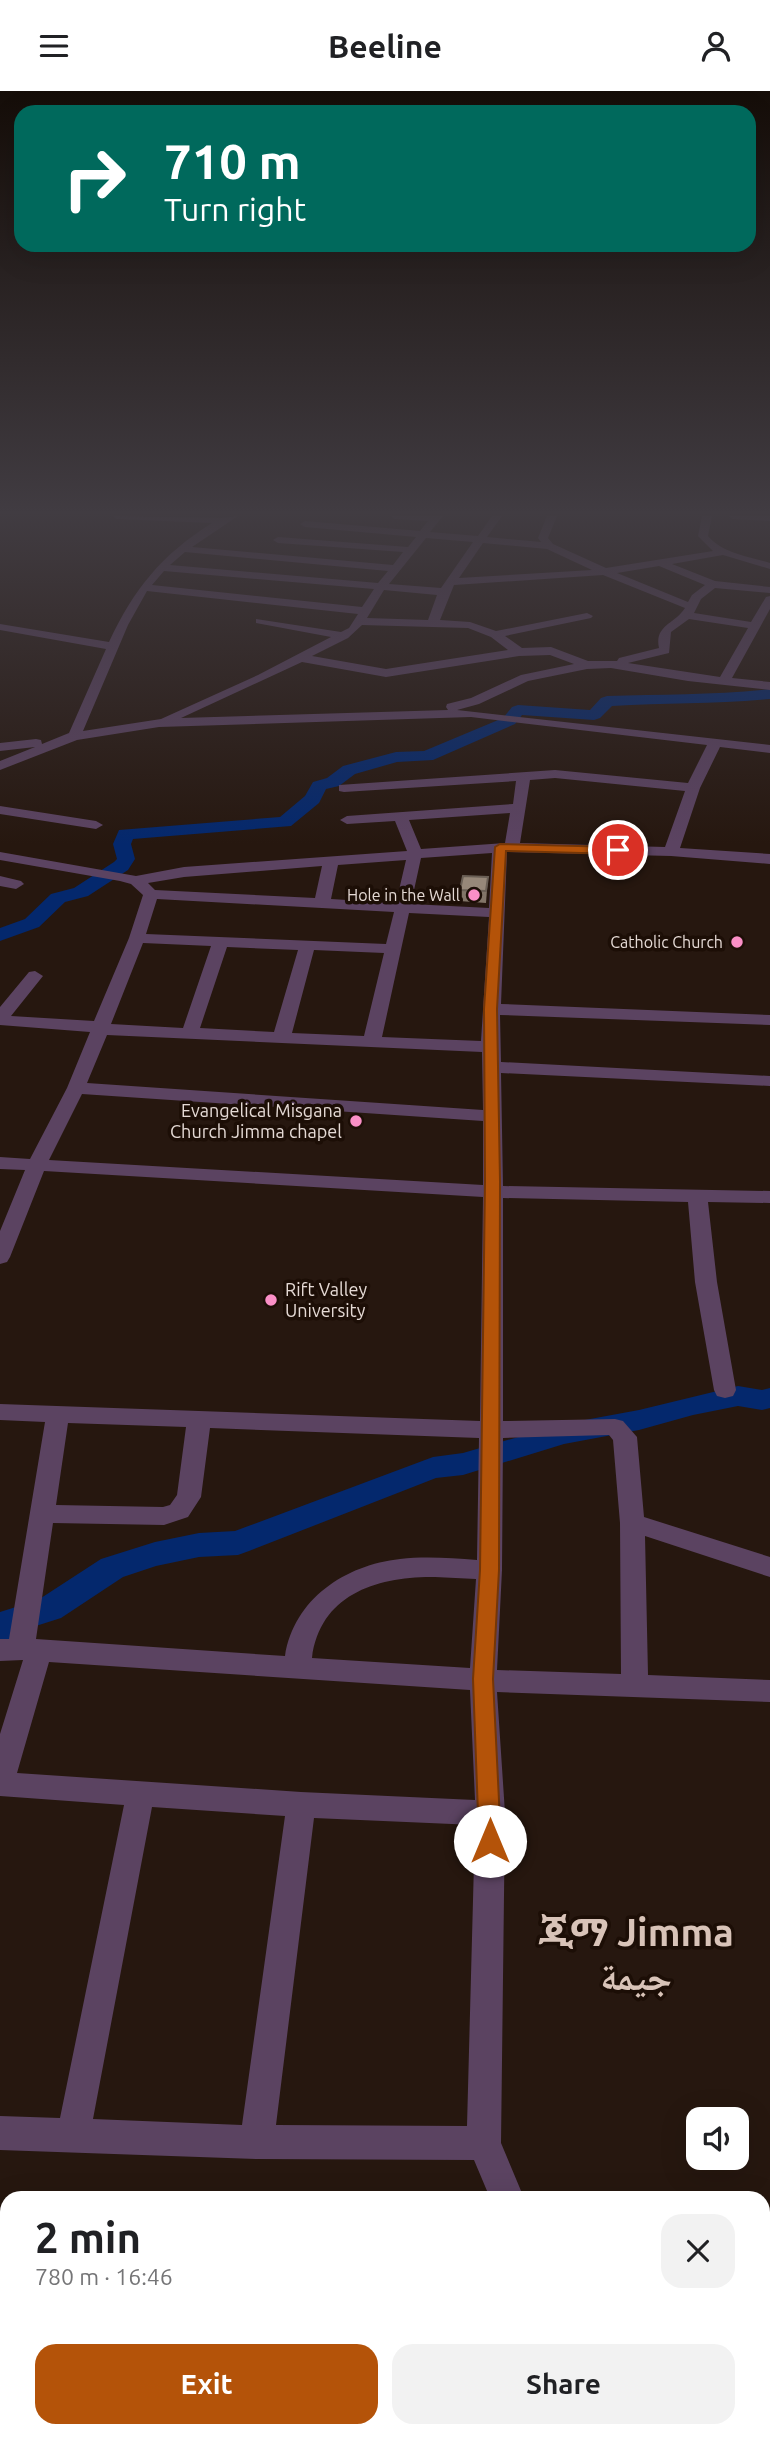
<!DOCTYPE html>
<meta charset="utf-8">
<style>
:root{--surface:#fff;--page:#f2f2f2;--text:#202124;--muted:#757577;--accent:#b45309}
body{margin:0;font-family:Ubuntu,"Noto Naskh Arabic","Noto Sans Ethiopic",sans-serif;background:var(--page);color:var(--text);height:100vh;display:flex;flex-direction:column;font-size:26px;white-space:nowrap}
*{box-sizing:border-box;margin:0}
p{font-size:23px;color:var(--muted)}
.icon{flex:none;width:38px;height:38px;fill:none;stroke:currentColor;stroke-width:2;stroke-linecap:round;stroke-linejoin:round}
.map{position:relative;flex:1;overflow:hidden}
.side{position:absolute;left:0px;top:2100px;width:770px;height:247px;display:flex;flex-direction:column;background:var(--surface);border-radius:21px 21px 0 0;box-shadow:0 7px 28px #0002}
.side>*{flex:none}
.top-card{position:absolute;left:14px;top:14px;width:742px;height:147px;border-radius:21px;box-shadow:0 7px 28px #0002;background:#00695c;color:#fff;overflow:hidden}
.controls{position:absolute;left:686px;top:2016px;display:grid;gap:14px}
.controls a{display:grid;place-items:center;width:63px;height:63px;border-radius:14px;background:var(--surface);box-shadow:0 7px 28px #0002;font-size:35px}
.pin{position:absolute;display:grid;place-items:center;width:60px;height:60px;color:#fff;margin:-30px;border:4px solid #fff;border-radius:50%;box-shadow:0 2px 7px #0007}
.me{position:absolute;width:77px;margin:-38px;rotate:0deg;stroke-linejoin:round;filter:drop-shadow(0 0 5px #0008)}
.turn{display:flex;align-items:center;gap:24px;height:147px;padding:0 35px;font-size:32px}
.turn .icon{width:91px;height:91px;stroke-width:2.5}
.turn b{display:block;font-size:49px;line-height:60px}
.round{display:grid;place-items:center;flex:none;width:74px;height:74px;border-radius:21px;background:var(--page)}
.head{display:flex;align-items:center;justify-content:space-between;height:119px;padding:0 35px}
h1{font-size:42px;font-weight:600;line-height:52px}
.primary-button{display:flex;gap:14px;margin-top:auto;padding:14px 35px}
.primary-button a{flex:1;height:80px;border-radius:21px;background:var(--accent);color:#fff;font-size:28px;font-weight:600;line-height:80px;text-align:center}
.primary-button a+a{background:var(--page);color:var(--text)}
header{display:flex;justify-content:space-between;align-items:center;height:91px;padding:0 35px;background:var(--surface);font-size:32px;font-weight:600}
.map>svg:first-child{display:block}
</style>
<header><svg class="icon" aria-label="menu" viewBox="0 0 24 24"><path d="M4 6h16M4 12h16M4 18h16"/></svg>Beeline<svg class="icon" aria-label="person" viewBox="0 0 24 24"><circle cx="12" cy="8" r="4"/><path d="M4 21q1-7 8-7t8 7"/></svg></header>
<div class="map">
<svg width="770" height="2346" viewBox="0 0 770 2346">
<rect width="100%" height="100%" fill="#26170f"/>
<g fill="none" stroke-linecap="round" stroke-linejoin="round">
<g fill="#04286d" fill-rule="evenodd">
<path d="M770,598V608C717,613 665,612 612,615L600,627L594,629L522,624L515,633L433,669L397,671L355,683L339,695L326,698L319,712L291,735L133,748L131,753L135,768L128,779L88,805L65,811L39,836L0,850V837L25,828L51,803L74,797L114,771L117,768L113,753L119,739L280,726L305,705L313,691L327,687L343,675L396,661L424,660L503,627L512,616L518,614L590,619L601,607L607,605C662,603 716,604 770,598Z"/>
<path d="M738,1295L762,1299L770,1297V1317L762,1319L738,1315L693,1324L639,1339L564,1353L463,1384L436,1387L249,1460L238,1464L199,1466L156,1475L123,1486L61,1527L17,1541L12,1547L0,1551V1521L38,1509L101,1468L155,1451L199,1442L235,1440L433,1366L463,1362L563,1333L639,1319Z"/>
<path d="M0,2214L7,2215V2261L0,2260Z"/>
<rect x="763" y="2237" width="7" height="46"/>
</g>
<g fill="#5b4361" fill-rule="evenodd">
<path d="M112,425L222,427L238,425L192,456L393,474L403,461L278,452L273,449L278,446L408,456L416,446L305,436L300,433L305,430L420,440L428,430L395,428L390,425H443L430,441L478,445L492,425H502L487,446L541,451L538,447L547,425H557L548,447L553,453L606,477L713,460L698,445L702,425H712L708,445C722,462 750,466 770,472V478L723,464L672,473L715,490L770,496V502L715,497L701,508L694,522L751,531L766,506L770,505V518L732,587L770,591V599L688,590L611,577L587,578L528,590L479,613L457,619L770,654V662L720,656L700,697L680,757L770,763V773L671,765L507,761L501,913L770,924V934L500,924L501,971L770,985V995L501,982L503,1095L770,1100V1112L708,1111L717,1191L736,1299L733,1305L725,1307L717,1305L714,1299L695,1191L688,1111L503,1107V1330L615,1328L623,1330L637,1346L644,1426L770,1466V1486L645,1445L648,1584L770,1589V1611L497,1601L505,1722L501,2052L524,2107H490L474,2069L257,2068L0,2059V2025L60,2027L124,1714L0,1705V1643L23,1569L0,1570V1548H9L45,1331L0,1329V1313L480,1330L483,1106L44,1080L10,1166L7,1171L0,1173V1140L25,1079L0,1078V1066L30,1068L67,997L90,941L0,934V916L29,881L35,880L43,885L11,925L94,930L129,847L143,804L131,793L120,790L0,769V761L136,785L184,776L407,760L395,730L347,733L340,729L347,725L513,713L516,690L344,701L339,700V694L555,679L688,692L707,654L471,626L159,636L77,649L0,679V670L35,656L0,660V652L36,648L41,649L42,653L69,642L106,558L0,539V533L109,551C134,498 161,464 212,432L117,428ZM426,447L473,451L441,497L389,493ZM483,452L547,458L592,479L459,487ZM185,461L388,480L378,492L170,474ZM659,475L705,494L692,504L688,511L617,482ZM164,480L374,498L362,516L152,494ZM603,484L685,517C675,533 654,534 659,557L619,567L617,570H588L551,556L522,557L505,545L591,527L593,525L587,522L496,540L470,531L440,529L454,494ZM384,499L437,504L428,529L367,527ZM147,500L358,523L349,537L341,541L256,528V532L331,546L258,584L161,628L83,640L128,534ZM689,528L748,537L720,586L628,572L669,562L671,541ZM362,534L468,537L491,546L508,559L386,578L312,565L348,547ZM550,564L574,573L521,584L471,607L447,613L446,616L448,619L181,627L302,571L386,586L519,565ZM555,687L685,700L665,756L520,752L530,689ZM510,722L505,752L421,758L409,729ZM492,762L489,817L411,813L421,767ZM406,769L396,812L331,808L338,774ZM322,775L315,807L155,799L148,792L184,786ZM157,808L394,821L386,853L146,843ZM409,822L489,826L481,950L382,946ZM143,852L211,855L183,937L111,933ZM227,856L298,859L274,941L200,937ZM314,859L384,862L364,945L292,942ZM107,944L482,961L483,1019L87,992ZM82,1003L483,1030V1094L49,1069ZM68,1332L186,1336L177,1404L170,1414L163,1416L56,1414ZM210,1337L479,1347L477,1469C451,1467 425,1465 400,1468C345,1474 294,1508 285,1565L36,1548L53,1432L164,1434L188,1426L201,1406ZM609,1344L613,1349L620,1432L621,1583L497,1579L502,1479L503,1347ZM435,1486L476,1488L470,1577L312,1567C320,1503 378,1485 435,1486ZM49,1571L470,1599L475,1709L301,1701L17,1682ZM152,1716L285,1725L242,2034L93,2028ZM314,1727L475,1734L467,2035L276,2034Z"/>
<path d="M728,425H770V430L733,428Z"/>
<path d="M0,715L96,730L103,734L96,738L0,723Z"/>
<path d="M0,785L21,790L24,793L16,798L0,795Z"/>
<path d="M3,2237L7,2238V2278L0,2281V2238Z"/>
<path d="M353,2340H392L390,2346H351Z"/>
<path d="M581,2340H620L622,2346H583Z"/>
</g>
</g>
<path fill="#827568" d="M488,786L486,812L459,810L460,799Z"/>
<path fill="#978879" stroke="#6a5f55" stroke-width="2" d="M463,785L488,786L486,800L460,799Z"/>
<linearGradient id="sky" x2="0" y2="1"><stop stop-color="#150d08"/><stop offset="0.56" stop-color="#413c42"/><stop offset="1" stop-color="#413c42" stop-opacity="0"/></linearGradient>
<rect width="770" height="753" fill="url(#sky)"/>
<path fill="#b45309" stroke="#753606" stroke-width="2" d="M500,753L618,756L624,759L618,763L506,760L497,918L500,1090L499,1479L493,1588L501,1750L498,1757L490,1760L482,1757L479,1750L473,1588L480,1479L485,1090L484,918L495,756Z"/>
<g fill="#fa8fc6" stroke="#1c0e06" stroke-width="2.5">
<circle cx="474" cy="804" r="7"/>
<circle cx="737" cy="851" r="7"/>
<circle cx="356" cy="1030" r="7"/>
<circle cx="271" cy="1209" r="7"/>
</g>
<g text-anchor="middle" stroke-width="7" stroke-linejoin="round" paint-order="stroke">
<g font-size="16" fill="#e5dad5" stroke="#1c0e06" text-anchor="end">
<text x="460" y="810">Hole in the Wall</text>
<text x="723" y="857">Catholic Church</text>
</g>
<g font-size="18" fill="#e5dad5" stroke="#1c0e06" text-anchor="end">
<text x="342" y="1026">Evangelical Misgana<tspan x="342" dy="21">Church Jimma chapel</tspan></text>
<text x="285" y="1205" text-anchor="start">Rift Valley<tspan x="285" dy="21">University</tspan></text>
</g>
<g font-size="38" font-weight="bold" fill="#d8c3b8" stroke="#1c0e06">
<text x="636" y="1855">ጂማ Jimma<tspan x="636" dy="44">جيمة</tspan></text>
</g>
</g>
</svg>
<div class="controls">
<a><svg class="icon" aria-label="sound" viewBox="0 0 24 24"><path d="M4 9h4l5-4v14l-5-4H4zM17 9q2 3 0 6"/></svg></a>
</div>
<div class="pin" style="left:618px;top:759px;background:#d93025"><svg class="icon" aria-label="arrive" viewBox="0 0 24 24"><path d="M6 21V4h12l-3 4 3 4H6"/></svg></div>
<svg class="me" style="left:490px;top:1750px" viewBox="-20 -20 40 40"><circle r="19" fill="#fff"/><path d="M0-13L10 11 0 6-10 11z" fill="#b45309"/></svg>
<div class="top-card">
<div class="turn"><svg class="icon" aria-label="right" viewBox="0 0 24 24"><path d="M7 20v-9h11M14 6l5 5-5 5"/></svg><div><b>710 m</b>Turn right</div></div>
</div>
<section class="side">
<div class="head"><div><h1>2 min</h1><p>780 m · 16:46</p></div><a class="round"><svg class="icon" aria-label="close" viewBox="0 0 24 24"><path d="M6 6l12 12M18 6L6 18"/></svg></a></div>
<div class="primary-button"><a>Exit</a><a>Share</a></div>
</section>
</div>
